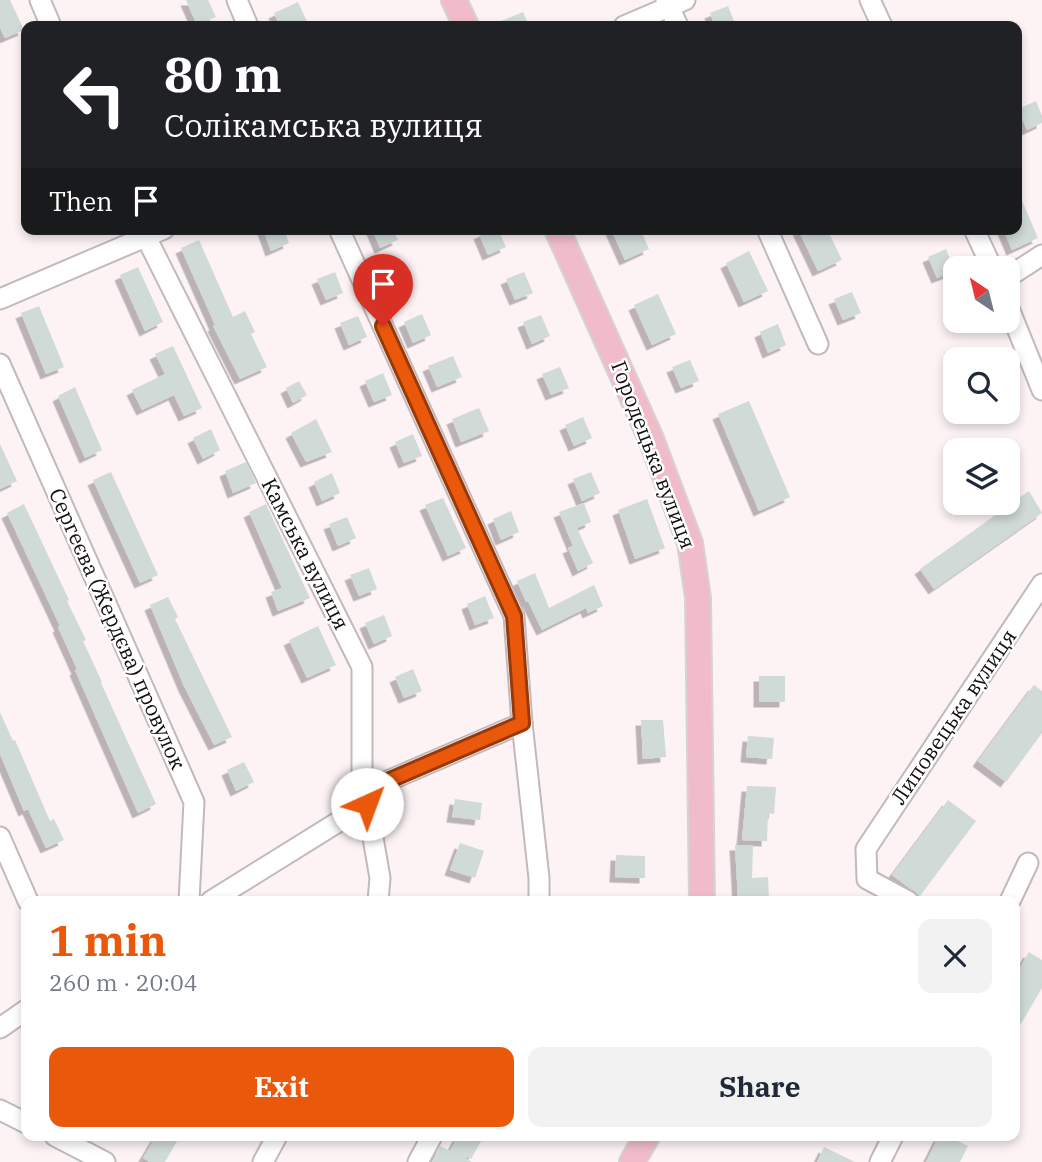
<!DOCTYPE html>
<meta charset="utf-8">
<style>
:root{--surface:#fff;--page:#f2f2f3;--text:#1f2937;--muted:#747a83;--accent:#ea580c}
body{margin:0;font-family:"IBM Plex Serif",serif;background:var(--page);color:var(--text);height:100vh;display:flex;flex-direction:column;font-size:26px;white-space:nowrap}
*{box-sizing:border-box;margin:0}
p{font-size:23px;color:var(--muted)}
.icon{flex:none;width:38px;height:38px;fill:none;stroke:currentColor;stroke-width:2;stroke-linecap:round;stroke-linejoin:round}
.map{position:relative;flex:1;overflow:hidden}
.sheet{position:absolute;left:21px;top:896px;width:999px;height:245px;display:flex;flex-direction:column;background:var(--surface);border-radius:14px;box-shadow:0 4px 10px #0003}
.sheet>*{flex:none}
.top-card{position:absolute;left:21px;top:21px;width:1001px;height:214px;border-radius:14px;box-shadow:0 4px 10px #0003;background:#202124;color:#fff;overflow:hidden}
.needle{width:46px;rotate:325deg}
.controls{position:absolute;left:943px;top:256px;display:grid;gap:14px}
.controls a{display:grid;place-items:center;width:77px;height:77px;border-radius:14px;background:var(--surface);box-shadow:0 4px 10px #0003;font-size:35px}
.pin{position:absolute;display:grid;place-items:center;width:60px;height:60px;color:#fff;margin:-72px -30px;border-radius:50% 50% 50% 0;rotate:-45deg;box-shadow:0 0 7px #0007}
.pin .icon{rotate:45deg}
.me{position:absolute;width:77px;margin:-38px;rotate:43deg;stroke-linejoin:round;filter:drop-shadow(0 0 5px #0008)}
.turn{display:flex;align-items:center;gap:24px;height:147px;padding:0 28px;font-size:32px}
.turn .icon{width:91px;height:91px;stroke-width:2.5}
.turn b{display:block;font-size:49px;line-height:60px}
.then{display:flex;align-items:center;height:66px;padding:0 28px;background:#0003;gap:14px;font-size:26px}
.round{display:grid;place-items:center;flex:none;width:74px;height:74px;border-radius:14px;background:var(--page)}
.head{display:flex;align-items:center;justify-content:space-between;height:119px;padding:0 28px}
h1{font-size:42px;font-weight:800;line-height:52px;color:var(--accent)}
.cta{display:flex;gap:14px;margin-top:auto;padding:14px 28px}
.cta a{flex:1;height:80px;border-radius:14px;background:var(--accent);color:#fff;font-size:28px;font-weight:800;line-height:80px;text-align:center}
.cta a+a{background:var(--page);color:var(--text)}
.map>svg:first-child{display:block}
</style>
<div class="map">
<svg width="1042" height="1162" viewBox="0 0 1042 1162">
<defs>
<filter id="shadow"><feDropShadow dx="-5.5" dy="5.5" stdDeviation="0" flood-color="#0004"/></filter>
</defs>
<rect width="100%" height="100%" fill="#fdf3f5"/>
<g fill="#d0dad6" filter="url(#shadow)">
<path d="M0,0H10L24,30L5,38L0,28Z"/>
<path d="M186,0H208L216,17L197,25Z"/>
<path d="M298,2L309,26H280L274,13Z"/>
<path d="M728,6L736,26H715L710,13Z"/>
<path d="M523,12L529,26H489Z"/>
<path d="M1036,101L1042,116V123L1027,130L1018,109Z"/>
<path d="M1017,189L1038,238L1012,250L1003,229H1017Z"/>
<path d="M263,229H284L289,243L271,251Z"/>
<path d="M372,229H393L398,240L380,248Z"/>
<path d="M490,229H498L506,247L488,255L479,234Z"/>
<path d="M611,229H640L649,249L625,260Z"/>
<path d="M798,229H827L842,260L818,271Z"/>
<path d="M199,240L233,317L245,311L255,332L251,334L267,367L240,379L213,326L215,325L181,248Z"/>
<path d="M946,249L955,271L937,278L928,257Z"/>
<path d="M749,251L768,291L744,302L726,263Z"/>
<path d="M138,267L163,322L145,331L120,275Z"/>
<path d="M335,272L343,293L326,300L317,279Z"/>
<path d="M524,272L533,293L515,300L506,279Z"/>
<path d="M852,292L861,313L843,320L834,299Z"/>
<path d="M658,294L676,334L652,345L634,305Z"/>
<path d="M39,306L64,367L46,374L21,313Z"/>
<path d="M422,314L431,335L413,343L404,322Z"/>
<path d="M541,315L550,336L532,344L523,322Z"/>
<path d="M358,316L367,337L349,345L340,323Z"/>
<path d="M778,324L786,345L768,353L760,332Z"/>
<path d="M173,346L202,408L184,416L174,395L142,410L132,390L165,374L155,354Z"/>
<path d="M453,356L462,377L437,387L428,366Z"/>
<path d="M690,360L699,381L681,388L672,367Z"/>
<path d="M560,367L569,388L551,395L542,374Z"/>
<path d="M383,373L392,395L374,402L365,381Z"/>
<path d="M299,381L307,395L293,403L286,388Z"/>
<path d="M75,387L102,450L85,458L58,396Z"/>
<path d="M749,401L790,497L759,511L718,414Z"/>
<path d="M479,408L489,431L461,442L452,419Z"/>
<path d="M583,417L592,438L574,446L565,425Z"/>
<path d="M316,419L332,452L306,462L291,433Z"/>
<path d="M211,429L220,450L203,459L193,438Z"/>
<path d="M413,434L422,456L404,463L395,442Z"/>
<path d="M0,444L17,481L0,489Z"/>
<path d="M246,462L256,483L233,493L225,471Z"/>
<path d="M111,472L158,575L140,583L93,480Z"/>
<path d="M591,472L600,493L582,501L573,479Z"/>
<path d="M332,473L340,493L322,501L314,482Z"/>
<path d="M1029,491L1042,513L934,589L920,569Z"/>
<path d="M443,498L466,548L448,556L425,505Z"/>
<path d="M647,499L665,548L635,559L618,510Z"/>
<path d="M584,503L591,522L577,528L593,563L578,571L568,548L573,546L559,512Z"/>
<path d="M24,504L69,600L67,601L86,640L83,641L102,682L101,683L156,804L138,813L75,670L77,669L58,627L60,626L7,513Z"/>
<path d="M266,504L310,598L278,611L271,592L282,588L249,512Z"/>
<path d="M511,511L519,532L501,540L493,519Z"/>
<path d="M347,517L356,538L338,546L329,524Z"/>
<path d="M369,568L377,589L359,596L350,575Z"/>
<path d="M535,573L549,608L594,585L603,606L588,613L586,608L542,630L528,601L526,602L517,581Z"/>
<path d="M485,596L494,618L475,625L467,604Z"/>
<path d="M168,597L178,617L175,619L232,737L214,745L184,686L150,605Z"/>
<path d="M384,615L392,636L374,644L365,623Z"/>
<path d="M318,626L336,665L307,678L289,640Z"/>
<path d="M413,669L422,691L404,698L395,677Z"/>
<rect x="759" y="676" width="26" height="26"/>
<path d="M1034,685L1042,691V733L1006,782L978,761Z"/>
<path d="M0,712L13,741L15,740L50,821L54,819L64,840L46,848L28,809L24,811L0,754Z"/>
<path d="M641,720H663L666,757L643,759Z"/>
<path d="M748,736L774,738L772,759L746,757Z"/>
<path d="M244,762L254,782L236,791L227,770Z"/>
<path d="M747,786L776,787L774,814L768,813L767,841L742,840Z"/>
<path d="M455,799L482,803L480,820L452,817Z"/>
<path d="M948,800L976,821L920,896L892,875Z"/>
<path d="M460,843L484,851L475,878L450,870Z"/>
<path d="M735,845H753L752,878L768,877L769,898L738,899Z"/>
<path d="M616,855L645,856V878L615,877Z"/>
<path d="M1029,952L1042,960V988L1015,1034V976Z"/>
<path d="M156,1136H180L165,1162H150L143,1158Z"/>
<path d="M458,1136H484L471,1159L467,1157L466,1159L472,1162H432L440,1146L450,1151Z"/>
<path d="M939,1136H948L968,1146L960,1162H926Z"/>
<path d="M824,1147L855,1162H817Z"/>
</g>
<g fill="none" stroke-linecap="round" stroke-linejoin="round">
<g stroke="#c2b9bb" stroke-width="23">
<g id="minor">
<path d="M40,0L51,26"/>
<path d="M237,0L248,26"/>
<path d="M666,0L678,26"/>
<path d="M870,0L882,26"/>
<path d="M624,26L685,0"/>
<path d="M142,229L362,667V775L380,878L378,901"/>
<path d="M339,229L514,616L522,723L539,878V901"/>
<path d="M767,229L818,344"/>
<path d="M974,229L992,268"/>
<path d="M1008,277L1042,255"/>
<path d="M0,299L164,229"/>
<path d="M1008,306L1042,390"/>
<path d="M0,364L194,802L189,901"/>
<path d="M0,837L28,901"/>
<path d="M211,901L367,804L376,786L522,723"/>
<path d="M908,901L867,879L866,849L1042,584"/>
<path d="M1010,901L1028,863"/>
<path d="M0,1028L26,1010"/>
<path d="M0,1110L26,1123"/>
<path d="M55,1136L105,1162"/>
<path d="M263,1162L277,1136"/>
<path d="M418,1162L432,1136"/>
<path d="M880,1162L893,1136"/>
</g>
</g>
<g stroke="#d5d4d4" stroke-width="28">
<g id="major">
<path d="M454,0L466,26"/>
<path d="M557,229L651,439L690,543L698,598L702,901"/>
<path d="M632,1162L647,1136"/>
</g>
</g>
<use href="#minor" stroke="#fff" stroke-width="19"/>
<use href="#major" stroke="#f1bcca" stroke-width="24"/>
</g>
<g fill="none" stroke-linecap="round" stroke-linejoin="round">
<g stroke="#983908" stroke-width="18">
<path id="route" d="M367,804L376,786L522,723L514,616L383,326"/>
</g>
<use href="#route" stroke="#ea580c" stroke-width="12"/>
</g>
<g text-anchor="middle" stroke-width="5" stroke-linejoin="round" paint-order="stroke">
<g font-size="21" fill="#130f10" stroke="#fff">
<text transform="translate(653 455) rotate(69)" y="7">Городецька вулиця</text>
<text transform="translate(305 554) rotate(63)" y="7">Камська вулиця</text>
<text transform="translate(117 629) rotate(66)" y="7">Сергеєва (Жердєва) провулок</text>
<text transform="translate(954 717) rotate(-56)" y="7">Липовецька вулиця</text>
</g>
</g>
</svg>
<div class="controls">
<a><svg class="needle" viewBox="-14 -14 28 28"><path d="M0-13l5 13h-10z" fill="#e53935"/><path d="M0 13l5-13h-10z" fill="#747a83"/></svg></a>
<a><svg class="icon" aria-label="search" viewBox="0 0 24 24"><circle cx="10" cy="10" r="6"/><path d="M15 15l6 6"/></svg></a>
<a><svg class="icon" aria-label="layers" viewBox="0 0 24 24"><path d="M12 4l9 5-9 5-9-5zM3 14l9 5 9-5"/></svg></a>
</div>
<div class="pin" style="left:383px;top:326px;background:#d93025"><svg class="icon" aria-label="arrive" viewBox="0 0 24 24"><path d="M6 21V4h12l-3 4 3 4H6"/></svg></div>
<svg class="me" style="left:367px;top:804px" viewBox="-20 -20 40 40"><circle r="19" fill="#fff"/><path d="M0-13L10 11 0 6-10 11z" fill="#ea580c"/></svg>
<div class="top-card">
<div class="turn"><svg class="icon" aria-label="left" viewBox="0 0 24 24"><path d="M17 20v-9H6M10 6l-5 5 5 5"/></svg><div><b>80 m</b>Солікамська вулиця</div></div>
<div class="then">Then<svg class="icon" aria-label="arrive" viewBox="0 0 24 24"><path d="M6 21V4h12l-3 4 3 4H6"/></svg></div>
</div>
<section class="sheet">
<div class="head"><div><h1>1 min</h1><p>260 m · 20:04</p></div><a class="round"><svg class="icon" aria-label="close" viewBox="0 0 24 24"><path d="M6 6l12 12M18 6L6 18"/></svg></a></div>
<div class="cta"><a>Exit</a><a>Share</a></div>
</section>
</div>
